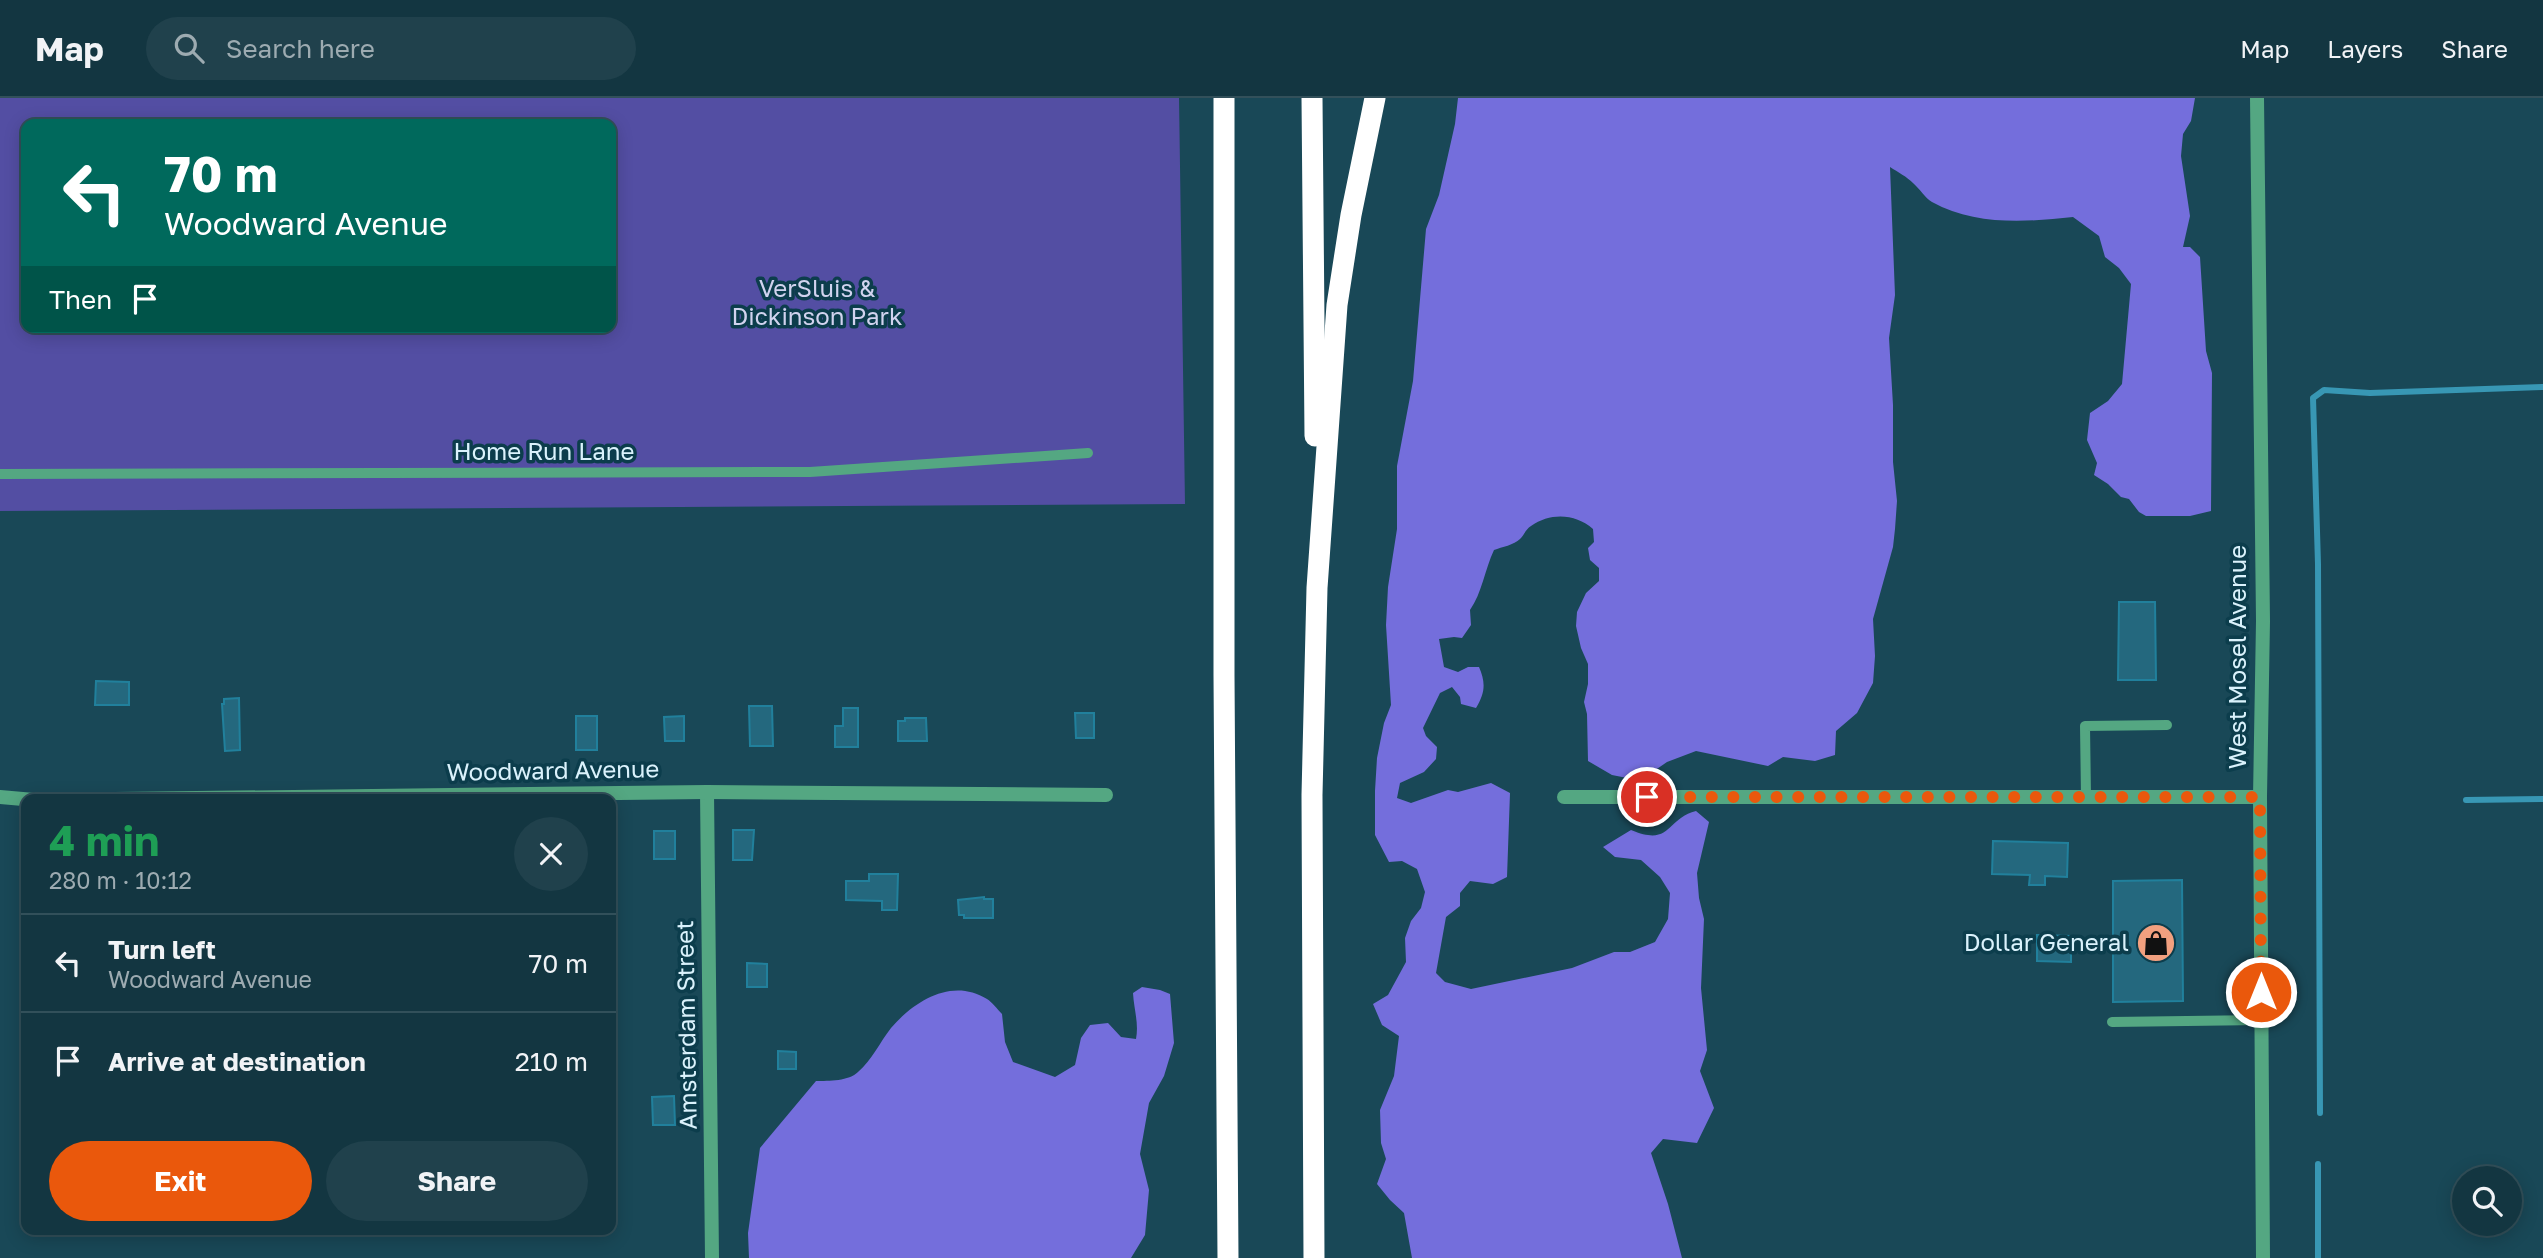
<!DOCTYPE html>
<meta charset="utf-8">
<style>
:root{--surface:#133641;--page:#20414c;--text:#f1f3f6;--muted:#9dabb1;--line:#32505a;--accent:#ea580c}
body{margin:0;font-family:"Golos Text",sans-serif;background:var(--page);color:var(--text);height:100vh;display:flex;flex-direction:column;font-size:26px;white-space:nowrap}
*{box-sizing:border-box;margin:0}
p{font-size:23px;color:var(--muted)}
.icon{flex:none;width:38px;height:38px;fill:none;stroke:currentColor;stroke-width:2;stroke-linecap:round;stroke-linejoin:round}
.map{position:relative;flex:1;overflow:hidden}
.panel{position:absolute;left:21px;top:696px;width:595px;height:441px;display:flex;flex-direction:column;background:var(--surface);border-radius:14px;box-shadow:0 4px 18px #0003,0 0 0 2px var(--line)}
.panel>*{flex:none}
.banner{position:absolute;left:21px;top:21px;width:595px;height:214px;border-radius:14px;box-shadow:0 4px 18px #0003,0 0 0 2px var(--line);background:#00695c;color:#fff;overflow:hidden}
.buttons{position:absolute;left:2452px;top:1068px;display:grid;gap:14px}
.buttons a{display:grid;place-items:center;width:70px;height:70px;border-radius:50%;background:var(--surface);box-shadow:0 4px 18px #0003,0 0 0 2px var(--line);font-size:35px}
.pin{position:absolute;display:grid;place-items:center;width:60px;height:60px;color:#fff;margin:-30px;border:4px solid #fff;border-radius:50%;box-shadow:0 2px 7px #0007}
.me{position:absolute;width:77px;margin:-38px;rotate:0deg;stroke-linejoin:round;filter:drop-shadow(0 0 5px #0008)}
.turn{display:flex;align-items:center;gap:24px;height:147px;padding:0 28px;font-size:32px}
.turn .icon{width:91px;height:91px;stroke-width:2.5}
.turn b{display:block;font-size:49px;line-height:60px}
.then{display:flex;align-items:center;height:66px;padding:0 28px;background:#0003;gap:14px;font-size:26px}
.round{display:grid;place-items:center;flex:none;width:74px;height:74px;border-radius:37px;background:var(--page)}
.summary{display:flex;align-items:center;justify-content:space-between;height:119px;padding:0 28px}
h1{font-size:42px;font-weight:700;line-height:52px;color:#1e9e55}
.primary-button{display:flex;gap:14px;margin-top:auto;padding:14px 28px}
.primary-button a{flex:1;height:80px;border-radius:42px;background:var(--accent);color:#fff;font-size:28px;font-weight:700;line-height:80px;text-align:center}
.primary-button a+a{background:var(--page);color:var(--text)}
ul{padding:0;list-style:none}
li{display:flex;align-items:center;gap:21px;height:98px;padding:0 28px;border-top:2px solid var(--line)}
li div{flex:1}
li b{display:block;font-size:26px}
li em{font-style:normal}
header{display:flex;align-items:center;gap:42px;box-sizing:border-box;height:98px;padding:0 35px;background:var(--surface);border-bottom:2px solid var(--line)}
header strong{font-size:33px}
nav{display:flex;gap:38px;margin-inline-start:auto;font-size:24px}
.search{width:490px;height:63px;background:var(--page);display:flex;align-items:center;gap:18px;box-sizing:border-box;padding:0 24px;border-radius:38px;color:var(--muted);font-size:26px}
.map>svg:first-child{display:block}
</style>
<header>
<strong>Map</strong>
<div class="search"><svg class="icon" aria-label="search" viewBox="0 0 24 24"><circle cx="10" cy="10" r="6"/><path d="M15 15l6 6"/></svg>Search here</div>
<nav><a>Map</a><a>Layers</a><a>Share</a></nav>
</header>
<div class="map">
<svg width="2543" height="1160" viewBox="0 0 2543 1160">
<rect width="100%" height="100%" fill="#194857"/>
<path fill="#534ea3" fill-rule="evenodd" d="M0,0H1179L1185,406L0,413ZM26,26H611V229H26Z"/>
<g fill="#746edc">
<path d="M1458,0H2195L2191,23L2183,36L2181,58L2190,118L2183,149H2190L2200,159L2206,253L2212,275L2211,413L2190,418H2146L2139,414L2129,401L2121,399L2108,386L2094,377L2097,365L2087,342L2090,315L2108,303L2122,286L2131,186L2119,170L2105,159L2099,138L2073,119C2027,124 1975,128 1932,104C1925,100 1920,91 1913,85C1907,79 1898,74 1890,69L1895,197L1889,240L1893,307V364L1897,403L1895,431L1893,449L1873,521L1875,558L1873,585L1857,615L1836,633L1835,657L1815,663L1783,659L1768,668L1696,653L1667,664L1651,675L1632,681L1612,677L1588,663L1587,616L1584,604L1588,586V566L1581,550L1576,528L1577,514L1586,495L1599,483V470L1590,462L1588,450L1594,444L1593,431C1576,416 1551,414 1531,428C1526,431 1524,437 1520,441C1514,447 1502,449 1494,452C1485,471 1482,495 1470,512L1471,527L1462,540L1454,539L1439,541L1444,569L1458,574L1468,569H1479C1486,585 1485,595 1476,610L1461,606L1460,599L1452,589L1440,595L1423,630L1426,638L1437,649L1436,661L1424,674L1400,685L1397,700L1411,705L1448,692L1458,694L1491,685L1510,695L1507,779L1493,786L1470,783L1460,795V808L1446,819L1436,875L1445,884L1471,891L1572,870L1614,854H1630L1655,844L1668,821L1670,795L1660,779L1641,762L1615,759L1603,749L1631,732C1672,749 1665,721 1696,713L1709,724L1697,775L1699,800L1704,821L1701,890L1707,952L1700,973L1714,1010L1697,1045L1663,1041L1651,1055L1668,1106L1682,1160H1412L1404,1115L1390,1102L1377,1086L1386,1061L1381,1045L1380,1012L1394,978L1399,938L1382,927L1373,906L1388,897L1406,864L1405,840L1411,823L1421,810L1425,794L1417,771L1402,763L1389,764L1375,737V693L1377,660L1384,625L1391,607L1386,527L1388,489L1397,431V368L1413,283L1426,131L1439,97L1455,26Z"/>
<path d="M1142,889L1160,892L1170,896L1174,945L1164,978L1149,1005L1140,1056L1149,1092L1145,1137L1131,1160H749L748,1135L760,1050L816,983C829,983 849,983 858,974C872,962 880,944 891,930C914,903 952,879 987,901C992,904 997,911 1002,916L1005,944L1013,964L1055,979L1075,967L1081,940L1090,927L1108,925L1121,939L1136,941C1139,925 1134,912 1133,895Z"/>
</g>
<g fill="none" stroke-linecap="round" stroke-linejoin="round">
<g stroke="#3897b4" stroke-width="6">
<path d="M2466,702L2543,701"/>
<path d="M2320,1015L2318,466L2313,300L2324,292L2370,295L2543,289"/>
<path d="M2318,1160V1066"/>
</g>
</g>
<g fill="#24687e" stroke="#21809c" stroke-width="2">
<path d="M2119,504H2155L2156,582H2118Z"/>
<path d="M96,583L129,584V607H95Z"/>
<path d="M239,600L240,652L225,653L222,606H224V601Z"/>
<path d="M749,608H772L773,648H750Z"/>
<path d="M843,610H858V649H835V628H843Z"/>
<path d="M1075,615H1094V640H1076Z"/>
<rect x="576" y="618" width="21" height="34"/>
<path d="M684,618V643H665L664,619Z"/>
<path d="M905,620H926L927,643H898V623H905Z"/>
<path d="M733,732H754L752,762H733Z"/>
<rect x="654" y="733" width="21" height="28"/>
<path d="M1993,743L2068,745L2067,779L2045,778V787H2029L2030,777L1992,776Z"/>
<path d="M869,776H898L897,812H882V803L846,802V783H869Z"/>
<path d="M2182,782L2183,903L2113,904V783Z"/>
<path d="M984,799V801H993V820H964V817H959L958,802Z"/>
<path d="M2037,837L2071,838V864L2037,863Z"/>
<path d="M747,865L767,866V889H747Z"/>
<path d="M778,953L796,954V971H778Z"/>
<path d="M674,998L675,1027H653L652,999Z"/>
</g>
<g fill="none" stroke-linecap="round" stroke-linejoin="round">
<g stroke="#54a782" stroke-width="10">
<path d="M0,376L810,374L1088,355"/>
<path d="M2086,699L2085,628L2167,627"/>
<path d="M2112,924L2261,922"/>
</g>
<g stroke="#54a782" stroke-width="14">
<path d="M2257,0L2263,523L2260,699L2263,1160"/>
<path d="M707,694L712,1160"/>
<path d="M0,699L34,702L707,694L1106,697"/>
<path d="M1564,699H2260"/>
</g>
<g stroke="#fff" stroke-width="21">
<path d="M1224,0V577L1228,1160"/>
<path d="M1312,0L1315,338"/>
<path d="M1314,1160L1312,697L1317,490L1337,207L1351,117L1375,0"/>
</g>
</g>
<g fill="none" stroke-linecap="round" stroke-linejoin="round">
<path stroke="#ea580c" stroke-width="12" stroke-dasharray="0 21.6" d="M1647,699H2260L2261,894"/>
</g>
<defs>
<g id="shop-disc" transform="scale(2.0125)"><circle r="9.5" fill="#f2a07f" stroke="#0c3d4c"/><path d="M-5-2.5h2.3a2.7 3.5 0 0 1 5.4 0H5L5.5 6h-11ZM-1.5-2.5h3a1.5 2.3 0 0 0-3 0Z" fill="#111"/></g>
</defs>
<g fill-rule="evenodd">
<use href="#shop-disc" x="2156" y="845"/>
</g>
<g text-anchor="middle" stroke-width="7" stroke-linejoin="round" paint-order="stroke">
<g font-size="24" fill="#d1d3ef" stroke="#0c3d4c">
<text x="817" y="199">VerSluis &amp;<tspan x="817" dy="28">Dickinson Park</tspan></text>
</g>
<g font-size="24" fill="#daf2fc" stroke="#0c3d4c">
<text x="544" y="362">Home Run Lane</text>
<text transform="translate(2238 559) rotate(-90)" y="8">West Mosel Avenue</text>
<text transform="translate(553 673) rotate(-1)" y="8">Woodward Avenue</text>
<text transform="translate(687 927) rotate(-91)" y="8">Amsterdam Street</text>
</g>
<g font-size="24" fill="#daf2fc" stroke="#0c3d4c" text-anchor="end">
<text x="2129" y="853">Dollar General</text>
</g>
</g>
</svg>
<div class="buttons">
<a><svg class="icon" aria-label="search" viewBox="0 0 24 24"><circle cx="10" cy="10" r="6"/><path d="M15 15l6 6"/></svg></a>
</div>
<div class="pin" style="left:1647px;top:699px;background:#d93025"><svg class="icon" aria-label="arrive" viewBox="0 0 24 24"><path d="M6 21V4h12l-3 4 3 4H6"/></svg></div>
<svg class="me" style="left:2261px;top:894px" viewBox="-20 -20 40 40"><circle r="17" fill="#ea580c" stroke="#fff" stroke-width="3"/><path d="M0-11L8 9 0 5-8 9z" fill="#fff"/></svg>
<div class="banner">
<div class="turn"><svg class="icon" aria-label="left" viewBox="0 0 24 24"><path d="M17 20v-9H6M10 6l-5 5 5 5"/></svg><div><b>70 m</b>Woodward Avenue</div></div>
<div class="then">Then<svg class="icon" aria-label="arrive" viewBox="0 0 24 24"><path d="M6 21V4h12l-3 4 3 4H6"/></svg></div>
</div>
<section class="panel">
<div class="summary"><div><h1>4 min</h1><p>280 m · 10:12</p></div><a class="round"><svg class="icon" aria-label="close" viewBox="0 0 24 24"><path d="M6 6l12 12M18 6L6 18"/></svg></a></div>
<ul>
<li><svg class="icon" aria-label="left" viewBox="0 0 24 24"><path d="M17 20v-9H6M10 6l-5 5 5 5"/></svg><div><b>Turn left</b><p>Woodward Avenue</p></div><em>70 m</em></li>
<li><svg class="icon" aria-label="arrive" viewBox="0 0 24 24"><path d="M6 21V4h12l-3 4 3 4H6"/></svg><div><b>Arrive at destination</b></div><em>210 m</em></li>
</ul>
<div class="primary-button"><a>Exit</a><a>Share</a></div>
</section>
</div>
